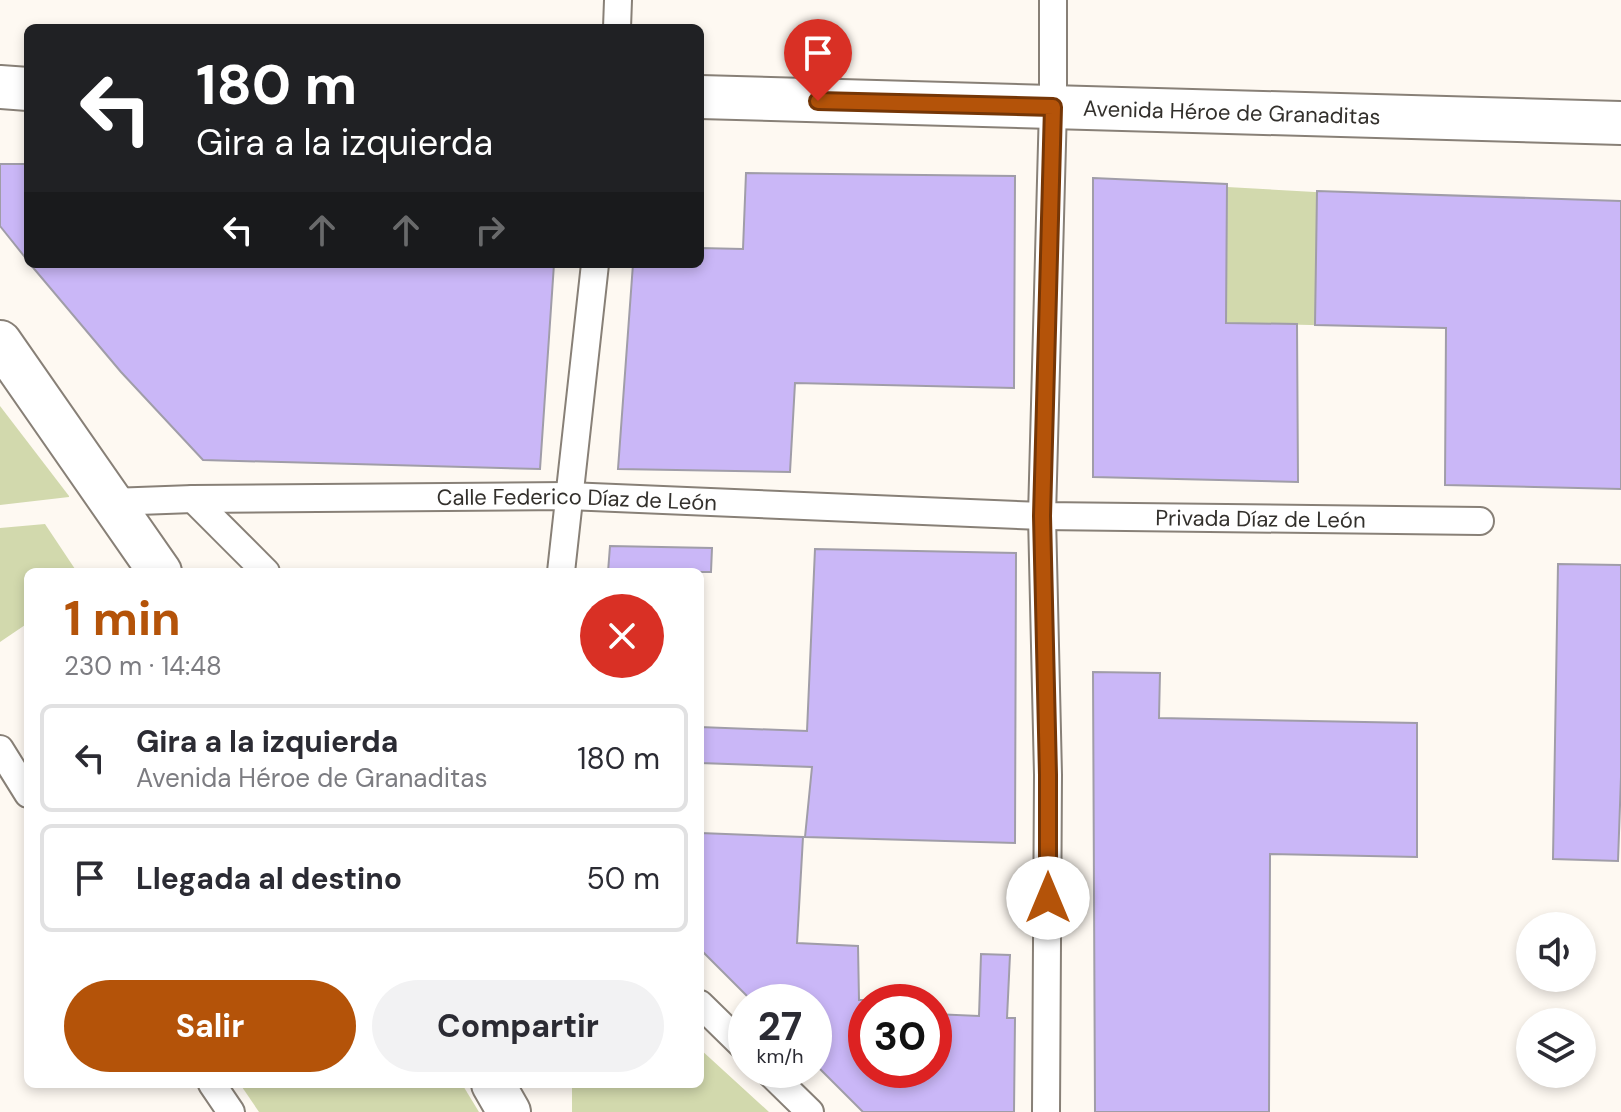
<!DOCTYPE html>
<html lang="es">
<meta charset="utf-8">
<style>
:root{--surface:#fff;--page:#f2f2f3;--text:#2b2b33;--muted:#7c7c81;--line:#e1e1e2;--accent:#b45309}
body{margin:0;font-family:"DM Sans",sans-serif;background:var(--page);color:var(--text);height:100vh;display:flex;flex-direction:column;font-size:30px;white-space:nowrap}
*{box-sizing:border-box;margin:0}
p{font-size:26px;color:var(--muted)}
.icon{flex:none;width:44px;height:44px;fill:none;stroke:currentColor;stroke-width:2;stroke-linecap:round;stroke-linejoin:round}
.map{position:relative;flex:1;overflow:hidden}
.sheet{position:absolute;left:24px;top:568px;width:680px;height:520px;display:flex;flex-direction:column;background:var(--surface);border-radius:12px;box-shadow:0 4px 12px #0003}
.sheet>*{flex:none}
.guide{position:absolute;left:24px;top:24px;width:680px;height:244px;border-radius:12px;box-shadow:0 4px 12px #0003;background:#202124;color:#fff;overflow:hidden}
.controls{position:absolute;left:1516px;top:912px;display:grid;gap:16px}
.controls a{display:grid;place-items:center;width:80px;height:80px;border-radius:50%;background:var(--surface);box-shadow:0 4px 12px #0003;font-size:40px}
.speed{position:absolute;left:728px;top:984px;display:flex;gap:16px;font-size:40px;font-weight:700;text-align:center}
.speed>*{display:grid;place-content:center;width:104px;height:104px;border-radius:50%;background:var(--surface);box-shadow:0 4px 12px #0003;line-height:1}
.speed small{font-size:20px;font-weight:400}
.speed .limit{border:12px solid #d22;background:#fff;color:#111}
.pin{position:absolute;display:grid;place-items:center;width:68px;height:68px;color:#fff;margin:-82px -34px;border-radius:50% 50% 50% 0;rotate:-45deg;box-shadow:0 0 8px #0007}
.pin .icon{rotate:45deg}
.me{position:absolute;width:88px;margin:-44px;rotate:0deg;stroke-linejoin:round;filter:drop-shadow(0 0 6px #0008)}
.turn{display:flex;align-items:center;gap:28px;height:168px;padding:0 40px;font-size:36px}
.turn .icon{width:104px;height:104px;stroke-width:2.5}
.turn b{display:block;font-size:56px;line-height:68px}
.lanes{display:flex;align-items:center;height:76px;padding:0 40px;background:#0003;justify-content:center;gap:40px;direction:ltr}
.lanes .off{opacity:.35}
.round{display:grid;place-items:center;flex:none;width:84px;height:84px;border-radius:42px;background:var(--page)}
.headline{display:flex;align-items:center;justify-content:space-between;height:136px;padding:0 40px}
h1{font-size:48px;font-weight:700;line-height:60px;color:var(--accent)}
.primary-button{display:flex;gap:16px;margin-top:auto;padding:16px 40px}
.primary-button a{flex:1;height:92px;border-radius:48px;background:var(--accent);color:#fff;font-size:32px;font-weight:700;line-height:92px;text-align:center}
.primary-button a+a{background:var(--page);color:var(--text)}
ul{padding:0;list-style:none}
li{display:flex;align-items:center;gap:24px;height:108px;margin:0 16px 12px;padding:0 24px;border:4px solid var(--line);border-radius:12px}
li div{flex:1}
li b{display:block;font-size:30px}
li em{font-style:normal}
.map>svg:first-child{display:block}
</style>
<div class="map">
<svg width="1621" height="1112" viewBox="0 0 1621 1112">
<rect width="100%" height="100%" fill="#fef9f2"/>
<g fill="#d2d9ad">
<path d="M1227,187L1386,196L1389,327L1226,323Z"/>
<path d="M0,406L69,496V497L0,505Z"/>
<path d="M45,524L77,572H28V623L0,642V528Z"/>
<path d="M700,1049L769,1112H572V1084H700Z"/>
<path d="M240,1084H462L479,1112H259Z"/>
</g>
<g fill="#cab7f7" stroke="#a09da8" stroke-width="2">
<path d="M0,164H28V261L0,226Z"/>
<path d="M746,173L1015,176L1014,388L795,383L790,472L618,469L633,264H700V248L743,249Z"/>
<path d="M1093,178L1227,184L1226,323L1297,324L1298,482L1093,477Z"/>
<path d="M1317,191L1621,201V489L1445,485L1446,328L1315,325Z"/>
<path d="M30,264H554L540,469L203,460L121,372Z"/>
<path d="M610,546L712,548L711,572H608Z"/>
<path d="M815,549L1016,553L1015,843L805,837L812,767L700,763V727L807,731Z"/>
<path d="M1558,564L1621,565V777L1618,861L1553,859Z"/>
<path d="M1093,672L1160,673L1159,718L1417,723V857L1270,854L1269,1112H1095Z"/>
<path d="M700,833L803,837L797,943L858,946L859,1000H866V1070H934V1014L979,1016L981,954L1010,955L1007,1018H1015L1014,1112H863L814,1063V1002H753L700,949Z"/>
</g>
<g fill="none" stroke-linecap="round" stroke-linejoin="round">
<g stroke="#888077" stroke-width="30">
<g id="street">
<path d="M617,28L618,0"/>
<path d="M193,499L266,572"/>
<path id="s1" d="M111,502L193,499L568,496L1042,516L1480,521"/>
<path d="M561,572L595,264"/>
<path d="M0,749L28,794"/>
<path d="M700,1004L746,1049"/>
<path d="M767,1070L810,1112"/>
<path d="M212,1084L231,1112"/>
<path d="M1046,1112L1048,775L1042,516L1053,107V0"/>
</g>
</g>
<g stroke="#888077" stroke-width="46">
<g id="primary">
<path d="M0,87L28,89"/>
<path id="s2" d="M700,97L1621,123"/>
<path d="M0,342L160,572"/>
<path d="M493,1084L509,1112"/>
</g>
</g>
<use href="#street" stroke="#fff" stroke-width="26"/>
<use href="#primary" stroke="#fff" stroke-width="42"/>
</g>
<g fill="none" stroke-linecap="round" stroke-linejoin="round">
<g stroke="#753606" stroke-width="20">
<path id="route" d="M818,101L1053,107L1042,516L1048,775V898"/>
</g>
<use href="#route" stroke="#b45309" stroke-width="14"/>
</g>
<g text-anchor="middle" stroke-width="6" stroke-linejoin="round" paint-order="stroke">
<g font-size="22" fill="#33302c" stroke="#fff">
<text dy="8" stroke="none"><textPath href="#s2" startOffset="532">Avenida Héroe de Granaditas</textPath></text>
<text dy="8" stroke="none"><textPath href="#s1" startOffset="466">Calle Federico Díaz de León</textPath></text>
<text dy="8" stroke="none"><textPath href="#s1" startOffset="1150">Privada Díaz de León</textPath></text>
</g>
</g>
</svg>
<div class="controls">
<a><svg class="icon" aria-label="sound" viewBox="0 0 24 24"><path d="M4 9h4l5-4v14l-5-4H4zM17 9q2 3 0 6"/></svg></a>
<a><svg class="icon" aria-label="layers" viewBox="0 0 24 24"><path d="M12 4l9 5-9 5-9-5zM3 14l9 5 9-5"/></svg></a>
</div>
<div class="speed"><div>27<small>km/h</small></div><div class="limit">30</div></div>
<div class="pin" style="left:818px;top:101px;background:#d93025"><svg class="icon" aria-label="arrive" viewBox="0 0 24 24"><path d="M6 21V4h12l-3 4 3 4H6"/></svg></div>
<svg class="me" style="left:1048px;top:898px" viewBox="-20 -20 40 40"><circle r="19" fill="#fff"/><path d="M0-13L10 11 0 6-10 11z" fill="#b45309"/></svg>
<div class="guide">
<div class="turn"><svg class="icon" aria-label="left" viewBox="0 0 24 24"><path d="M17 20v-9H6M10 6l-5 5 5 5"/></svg><div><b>180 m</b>Gira a la izquierda</div></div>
<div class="lanes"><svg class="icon" aria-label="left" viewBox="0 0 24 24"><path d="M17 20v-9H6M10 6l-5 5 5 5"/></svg><svg class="icon off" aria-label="ahead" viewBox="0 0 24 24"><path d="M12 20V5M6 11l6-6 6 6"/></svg><svg class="icon off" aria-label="ahead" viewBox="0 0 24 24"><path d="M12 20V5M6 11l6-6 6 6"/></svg><svg class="icon off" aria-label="right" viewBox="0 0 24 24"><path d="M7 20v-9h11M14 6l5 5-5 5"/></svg></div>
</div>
<section class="sheet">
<div class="headline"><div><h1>1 min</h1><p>230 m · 14:48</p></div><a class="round" style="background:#d93025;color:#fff"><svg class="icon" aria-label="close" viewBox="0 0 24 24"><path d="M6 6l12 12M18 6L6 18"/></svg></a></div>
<ul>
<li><svg class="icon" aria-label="left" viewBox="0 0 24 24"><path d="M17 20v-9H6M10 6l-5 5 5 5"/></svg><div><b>Gira a la izquierda</b><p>Avenida Héroe de Granaditas</p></div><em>180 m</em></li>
<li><svg class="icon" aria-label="arrive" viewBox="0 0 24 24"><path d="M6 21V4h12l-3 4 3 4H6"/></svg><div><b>Llegada al destino</b></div><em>50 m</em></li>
</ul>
<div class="primary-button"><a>Salir</a><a>Compartir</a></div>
</section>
</div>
